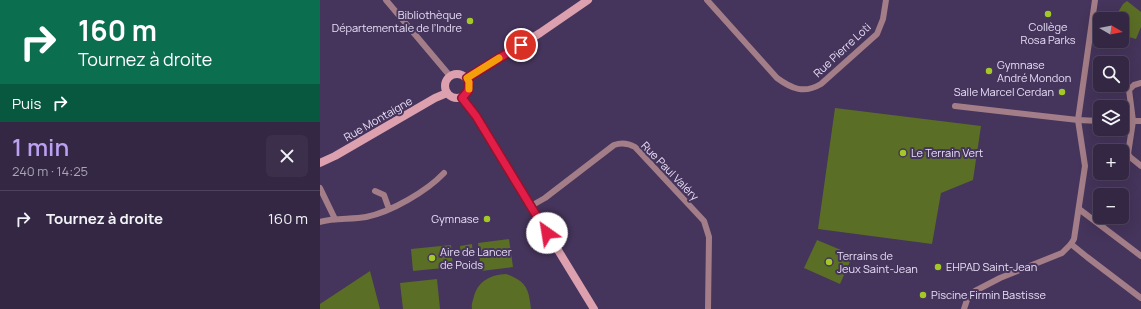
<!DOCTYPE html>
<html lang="fr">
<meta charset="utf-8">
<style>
:root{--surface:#342744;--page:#3c2f4b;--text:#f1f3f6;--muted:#a9a5b2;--line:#4e445d;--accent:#bca0f2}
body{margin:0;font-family:Manrope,sans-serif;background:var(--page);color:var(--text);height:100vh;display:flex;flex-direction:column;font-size:15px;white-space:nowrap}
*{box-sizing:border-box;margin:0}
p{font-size:13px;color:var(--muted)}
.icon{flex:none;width:22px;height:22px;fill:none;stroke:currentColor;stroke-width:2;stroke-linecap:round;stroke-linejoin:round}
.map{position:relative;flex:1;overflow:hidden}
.side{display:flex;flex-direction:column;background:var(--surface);width:320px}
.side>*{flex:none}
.top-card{background:#0b6e4f;color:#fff;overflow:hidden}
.needle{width:26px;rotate:99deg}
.controls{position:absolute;left:773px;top:12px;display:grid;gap:8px}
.controls a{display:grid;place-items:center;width:36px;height:36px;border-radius:6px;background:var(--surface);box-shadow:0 4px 16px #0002,0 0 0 1px var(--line);font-size:20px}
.pin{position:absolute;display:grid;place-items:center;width:34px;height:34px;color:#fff;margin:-17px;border:2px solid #fff;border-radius:50%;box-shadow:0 1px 4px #0007}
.me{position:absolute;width:44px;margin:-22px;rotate:328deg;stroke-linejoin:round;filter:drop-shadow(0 0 3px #0008)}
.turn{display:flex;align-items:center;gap:14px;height:84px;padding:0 12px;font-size:18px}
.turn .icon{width:52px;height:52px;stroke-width:2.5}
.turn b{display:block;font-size:28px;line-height:34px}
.then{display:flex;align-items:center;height:38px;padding:0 12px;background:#0003;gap:8px;font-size:15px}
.round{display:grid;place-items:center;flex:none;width:42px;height:42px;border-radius:6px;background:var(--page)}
.head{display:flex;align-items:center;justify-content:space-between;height:68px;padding:0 12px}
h1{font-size:24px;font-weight:600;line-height:30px;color:var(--accent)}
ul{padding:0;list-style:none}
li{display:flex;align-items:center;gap:12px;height:56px;padding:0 12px;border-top:1px solid var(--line)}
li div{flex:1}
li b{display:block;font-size:15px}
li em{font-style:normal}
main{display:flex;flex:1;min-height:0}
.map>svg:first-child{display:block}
</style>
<main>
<section class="side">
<div class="top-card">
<div class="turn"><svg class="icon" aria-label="right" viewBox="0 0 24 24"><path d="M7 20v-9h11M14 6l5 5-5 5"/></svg><div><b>160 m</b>Tournez à droite</div></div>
<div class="then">Puis<svg class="icon" aria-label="right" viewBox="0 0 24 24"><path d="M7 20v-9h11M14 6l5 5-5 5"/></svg></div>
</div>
<div class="head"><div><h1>1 min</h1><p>240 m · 14:25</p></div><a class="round"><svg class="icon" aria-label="close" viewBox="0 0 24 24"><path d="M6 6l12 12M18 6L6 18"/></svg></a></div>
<ul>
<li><svg class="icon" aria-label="right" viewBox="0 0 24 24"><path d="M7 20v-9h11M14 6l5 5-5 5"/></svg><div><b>Tournez à droite</b></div><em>160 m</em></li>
</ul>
</section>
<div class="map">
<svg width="821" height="309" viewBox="0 0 821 309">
<rect width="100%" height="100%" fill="#45345b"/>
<g fill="#5b6e25">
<path d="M807,1L821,12V27L816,39L802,35V19H794L803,4Z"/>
<path d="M515,108L661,126L653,180L621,193L612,244L498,229Z"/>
<path d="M189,239L193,267L161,271L158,243Z"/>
<path d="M497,240L533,255L520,284L484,268Z"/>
<path d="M152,244L153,255L141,256L140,246Z"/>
<path d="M131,245L133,267L93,271L91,249Z"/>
<path d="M50,271L60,309H0V304Z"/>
<path d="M186,274C207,281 209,290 211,309H152C151,304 153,301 154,296C159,280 171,275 186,274Z"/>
<path d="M117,279L120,309H83L80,283Z"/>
</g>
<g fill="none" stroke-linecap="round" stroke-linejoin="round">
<g stroke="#a37d87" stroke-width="6">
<path d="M66,0L130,76"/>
<path d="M387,0L457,78C472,89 484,94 501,84L557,34L563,19L566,0"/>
<path d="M821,83L814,85L809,90L813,121L808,154L810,157L821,166"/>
<path d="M635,106L758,120L780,121"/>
<path d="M802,121H821"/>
<path d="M0,188L15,219"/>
<path d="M55,191L64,195L69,209"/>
<path d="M211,206L225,198L294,145C302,142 308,143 315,147L384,221L389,237L388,309"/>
<path d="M759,209L821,256"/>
<path d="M0,222C15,217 31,220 46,217C71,212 107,191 124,173"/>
<path d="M751,244L767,257L821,298"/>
<path d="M644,309L648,297L655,291L680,278L742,253L751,244L754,239L765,166L758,120L775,0"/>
</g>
<g stroke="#dca0af" stroke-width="8">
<circle cx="137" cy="86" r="12"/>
<path d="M147,78L220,33L268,0"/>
<path d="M142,98L156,116L274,309"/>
<path d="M0,163L15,156L115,98L127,93"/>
</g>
</g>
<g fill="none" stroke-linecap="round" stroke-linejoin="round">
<g stroke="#92132f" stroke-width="10">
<path id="route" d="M201,45L147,78L149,82L148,91L142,98L156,116L227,233"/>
</g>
<use href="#route" stroke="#e11d48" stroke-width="7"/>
<path stroke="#f59e0b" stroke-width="7" d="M149,89V82L147,78L179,58"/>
</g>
<g fill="#a3c926" stroke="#45345b" stroke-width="1.5">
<circle cx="728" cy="14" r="4"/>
<circle cx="150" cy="21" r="4"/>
<circle cx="669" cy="71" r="4"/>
<circle cx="742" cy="92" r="4"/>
<circle cx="583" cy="153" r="4"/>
<circle cx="167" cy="219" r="4"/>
<circle cx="112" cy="258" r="4"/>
<circle cx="509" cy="262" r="4"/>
<circle cx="618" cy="267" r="4"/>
<circle cx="603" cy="295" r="4"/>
</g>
<g text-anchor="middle" stroke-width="4" stroke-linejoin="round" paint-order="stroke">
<g font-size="11" fill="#e7def7" stroke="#45345b" text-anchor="start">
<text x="142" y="19" text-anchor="end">Bibliothèque<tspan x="142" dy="13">Départementale de l’Indre</tspan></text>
<text x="728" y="31" text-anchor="middle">Collège<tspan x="728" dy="13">Rosa Parks</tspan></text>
<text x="677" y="69">Gymnase<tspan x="677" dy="13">André Mondon</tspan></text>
<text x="734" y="96" text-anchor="end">Salle Marcel Cerdan</text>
<text x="591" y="157">Le Terrain Vert</text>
<text x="159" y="223" text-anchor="end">Gymnase</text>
<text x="120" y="256">Aire de Lancer<tspan x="120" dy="13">de Poids</tspan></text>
<text x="517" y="260">Terrains de<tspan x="517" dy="13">Jeux Saint-Jean</tspan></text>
<text x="626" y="271">EHPAD Saint-Jean</text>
<text x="611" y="299">Piscine Firmin Bastisse</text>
</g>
<g font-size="11" fill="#e7def7" stroke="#45345b">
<text transform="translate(522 50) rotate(-43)" y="4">Rue Pierre Loti</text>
<text transform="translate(58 119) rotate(-30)" y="4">Rue Montaigne</text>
<text transform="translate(350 171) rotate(46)" y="4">Rue Paul Valéry</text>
</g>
</g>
</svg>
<div class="controls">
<a><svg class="needle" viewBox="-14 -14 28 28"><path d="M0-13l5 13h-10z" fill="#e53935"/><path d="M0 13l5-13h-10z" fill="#a9a5b2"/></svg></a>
<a><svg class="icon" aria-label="search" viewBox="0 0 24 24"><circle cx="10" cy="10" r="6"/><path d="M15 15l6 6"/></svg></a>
<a><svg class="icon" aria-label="layers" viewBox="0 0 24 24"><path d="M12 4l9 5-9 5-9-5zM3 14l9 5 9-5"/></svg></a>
<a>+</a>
<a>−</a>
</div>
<div class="pin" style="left:201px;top:45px;background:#d93025"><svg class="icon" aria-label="arrive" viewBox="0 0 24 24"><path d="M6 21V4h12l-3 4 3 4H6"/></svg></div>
<svg class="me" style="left:227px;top:233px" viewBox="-20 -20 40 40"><circle r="19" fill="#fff"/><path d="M0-13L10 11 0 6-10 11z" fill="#e11d48"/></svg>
</div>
</main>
